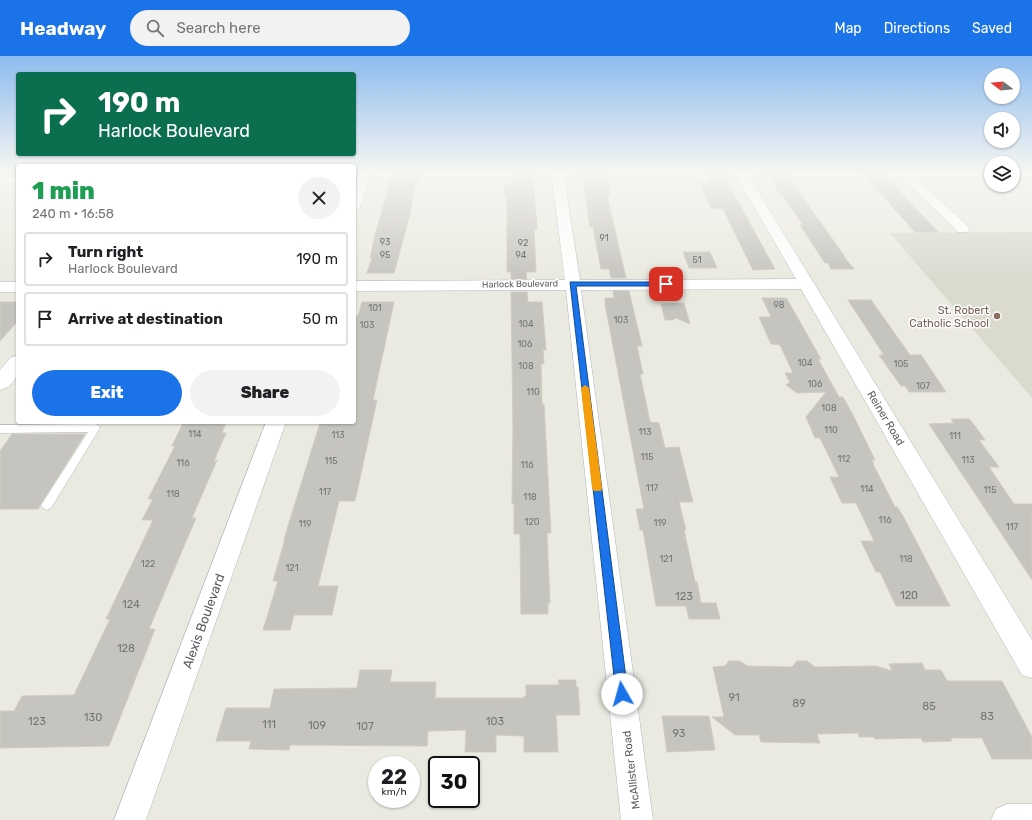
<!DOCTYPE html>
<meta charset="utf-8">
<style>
:root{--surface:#fff;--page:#f2f2f2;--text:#202124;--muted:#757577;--line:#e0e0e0;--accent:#1a73e8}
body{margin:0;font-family:Rubik,sans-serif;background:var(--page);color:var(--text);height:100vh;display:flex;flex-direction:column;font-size:15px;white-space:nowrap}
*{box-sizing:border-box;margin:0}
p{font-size:13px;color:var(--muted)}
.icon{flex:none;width:22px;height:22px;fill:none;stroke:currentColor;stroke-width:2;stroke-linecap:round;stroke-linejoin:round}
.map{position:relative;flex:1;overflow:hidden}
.sheet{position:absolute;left:16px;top:108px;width:340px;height:260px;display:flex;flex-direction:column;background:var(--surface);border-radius:4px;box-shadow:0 1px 3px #0004}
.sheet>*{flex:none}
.top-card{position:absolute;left:16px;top:16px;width:340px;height:84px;border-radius:4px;box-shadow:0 1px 3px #0004;background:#0b6e4f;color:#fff;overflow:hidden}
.needle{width:26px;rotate:286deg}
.controls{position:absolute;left:984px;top:12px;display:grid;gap:8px}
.controls a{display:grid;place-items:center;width:36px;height:36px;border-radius:50%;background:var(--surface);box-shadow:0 1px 3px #0004;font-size:20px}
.speed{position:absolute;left:368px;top:700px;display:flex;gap:8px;font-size:20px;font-weight:700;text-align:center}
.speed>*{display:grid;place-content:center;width:52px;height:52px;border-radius:50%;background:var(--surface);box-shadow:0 1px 3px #0004;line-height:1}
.speed small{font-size:10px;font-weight:400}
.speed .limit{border:2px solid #111;border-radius:6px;background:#fff;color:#111}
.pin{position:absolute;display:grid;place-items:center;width:34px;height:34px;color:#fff;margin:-17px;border-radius:8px;box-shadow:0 2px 6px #0006}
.me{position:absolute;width:44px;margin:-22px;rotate:353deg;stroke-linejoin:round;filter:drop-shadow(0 0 3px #0008)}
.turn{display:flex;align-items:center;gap:14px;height:84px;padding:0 16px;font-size:18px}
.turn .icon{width:52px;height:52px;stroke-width:2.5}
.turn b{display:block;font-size:28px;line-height:34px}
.round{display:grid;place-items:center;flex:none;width:42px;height:42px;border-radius:21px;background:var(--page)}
.overview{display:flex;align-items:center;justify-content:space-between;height:68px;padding:0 16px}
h1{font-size:24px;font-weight:800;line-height:30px;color:#1e9e55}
.primary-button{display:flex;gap:8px;margin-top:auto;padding:8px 16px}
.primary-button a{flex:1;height:46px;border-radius:24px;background:var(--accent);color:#fff;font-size:16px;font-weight:800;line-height:46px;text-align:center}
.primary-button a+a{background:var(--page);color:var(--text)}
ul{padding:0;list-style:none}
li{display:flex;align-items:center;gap:12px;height:54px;margin:0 8px 6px;padding:0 8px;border:2px solid var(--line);border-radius:4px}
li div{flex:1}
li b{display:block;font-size:15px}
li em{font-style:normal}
header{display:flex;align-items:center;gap:24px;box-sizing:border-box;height:56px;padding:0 20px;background:var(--accent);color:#fff}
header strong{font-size:19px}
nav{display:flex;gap:22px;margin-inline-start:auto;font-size:14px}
.search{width:280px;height:36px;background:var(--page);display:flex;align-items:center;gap:10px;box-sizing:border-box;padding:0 14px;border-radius:22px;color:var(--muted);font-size:15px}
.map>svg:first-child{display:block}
</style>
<header>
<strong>Headway</strong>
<div class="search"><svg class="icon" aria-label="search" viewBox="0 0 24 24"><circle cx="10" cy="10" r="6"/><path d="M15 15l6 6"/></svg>Search here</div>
<nav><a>Map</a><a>Directions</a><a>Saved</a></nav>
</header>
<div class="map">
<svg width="1032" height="764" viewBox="0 0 1032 764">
<rect width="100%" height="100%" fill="#ebeae1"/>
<path fill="#dbdacf" d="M1032,176V342L890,177Z"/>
<g fill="#c6c4be" stroke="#cfcdc0">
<path d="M393,116H422L418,130H415L410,158L394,217H367L372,202H370L376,175Z"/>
<path d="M582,116H601L608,128L611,140H607L626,222H611L609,213H601L593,171H590Z"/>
<path d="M766,116H785L845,201H844L854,213H831L828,207H825L800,169H803L781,137H779Z"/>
<path d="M706,118H723L775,213L753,214L723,153L711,152L700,127H710Z"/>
<path d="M863,118H882L887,122L938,176H915Z"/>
<path d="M512,119H533L537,173H534L536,216H526L527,223H511V216H507V145L505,140V128H512Z"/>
<path d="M683,196H710L717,212H689Z"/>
<path d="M613,235H629L642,290H637L643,318H640L650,366L659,367L665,392L679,391L693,446H679L686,474H684L695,526H697L701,547H716L720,563H689L686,550H656L643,474H640L636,453H644L605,248V242H614Z"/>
<path d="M511,236H527L528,246H542L546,294H543L544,308H541L542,348H544L551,477H547L550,547H548V558H521L520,478H514V448H512L513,372Z"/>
<path d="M762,242H785L787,243L821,303H818L839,341H843L854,361L875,404H872L874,410L895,451H897L903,460L950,550H896L880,516H876L861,485H874L856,447H842L830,421H839L820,382H815L806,361L826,336L797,337L786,329L790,326L785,317H793L780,289L771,288L759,261H771Z"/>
<path d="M848,244H871L910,299H921L946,336H909L905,330H901L879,299H884Z"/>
<path d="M0,246H18V265L0,285Z"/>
<path d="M362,246H394L373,344H377L355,445H339L318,530H338L332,559H294L290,574H263L278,525H273L285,483H284L320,367H354V260H358Z"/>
<path d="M684,247L690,268L676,262L673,264H665L661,248Z"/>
<path d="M951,363H969L975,370L985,384H979L999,411H989L1014,448H1032V524L929,368L954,367Z"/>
<path d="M226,366L222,377H226L214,405L217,404L192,462H196L149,573H155L109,690L0,692V655H14L22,640L74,639L110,563H106L153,464H142L153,443H148L175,390H172L183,367Z"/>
<path d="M12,378H85L38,453H0V395Z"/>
<path d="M729,605H740L747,610L792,611L797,605H807L815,611L876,610L892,615L889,608L922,607L925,614H941L947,625H1002L1032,681V703H992L982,682H950L952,685L923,686L921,682L875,683L874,681H859L858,677L817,678L820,687L761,686L759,679H735L712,661H724L713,611L725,610Z"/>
<path d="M360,614H392L390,626H436L435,642H524V640H526V629H559L558,624H576V631H578L580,659H556L558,696H524V680L496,679V696H465L466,674L428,675L427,690L290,689L289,694L249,693L251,685H216L226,652H270L274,633L357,632Z"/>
<path d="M662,660H709L715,694L667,696Z"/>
</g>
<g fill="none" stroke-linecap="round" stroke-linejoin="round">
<g stroke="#b3b5ba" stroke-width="1">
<path id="lane" d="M95,368L98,369L100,372L51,452L47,454L43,452L41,449L43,446L88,376L0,377V369Z"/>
</g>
<g stroke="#b3b5ba" stroke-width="1">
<g id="street">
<path d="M360,116H372L360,151L359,154L354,155V133Z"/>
<path d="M551,116H563L580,224L796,223L734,116H746L1032,584V622L1022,619L801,233L581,234L653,764H621L566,234L354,235V225L565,224Z"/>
<path d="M896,116H909L968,170L970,173L968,176H958Z"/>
<path d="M1025,116H1032V121L1028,120Z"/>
<path d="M0,120L18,121V127L0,128Z"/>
<rect x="0" y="226" width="18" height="10"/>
<path d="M266,366H286L146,764H114Z"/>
<path d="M1007,748H1032V764H991L996,753Z"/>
</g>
</g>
<g stroke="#b4b6bc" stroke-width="1">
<path id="secondary" d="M18,300C18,316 18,329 0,334V314L11,301Z"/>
</g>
<use href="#lane" fill="#fff" fill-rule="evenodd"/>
<use href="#street" fill="#fff" fill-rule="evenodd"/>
<use href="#secondary" fill="#fff" fill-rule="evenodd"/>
</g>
<linearGradient id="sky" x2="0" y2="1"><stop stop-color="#8dbbee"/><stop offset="0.52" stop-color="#f6f6f2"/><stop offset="1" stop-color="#f6f6f2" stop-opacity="0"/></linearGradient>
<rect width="1032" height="223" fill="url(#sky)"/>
<path fill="#1a73e8" stroke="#114b97" d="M570,226H666L669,228L666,230H576L628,638L626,642L622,644L617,642L616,638Z"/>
<path fill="#f59e0b" d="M585,329L589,332L602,432L601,435H594L592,432L581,332Z"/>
<circle fill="#8d6e63" stroke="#fff" stroke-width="1.5" cx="997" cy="260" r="4"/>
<g text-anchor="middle" stroke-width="3" stroke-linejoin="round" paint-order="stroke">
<g font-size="9" fill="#747578">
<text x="604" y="185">91</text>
<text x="385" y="189">93</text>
<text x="523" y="190">92</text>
<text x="385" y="202">95</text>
<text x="521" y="202">94</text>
<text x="697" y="207">51</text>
<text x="779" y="252">98</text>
<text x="375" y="255">101</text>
<text x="621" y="267">103</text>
<text x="526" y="271">104</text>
<text x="367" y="272">103</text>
<text x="525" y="291">106</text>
<text x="805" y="310">104</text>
<text x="901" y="311">105</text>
<text x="526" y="313">108</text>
<text x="815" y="331">106</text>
<text x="923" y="333">107</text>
<text x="533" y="339">110</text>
<text x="829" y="355">108</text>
<text x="831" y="377">110</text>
<text x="645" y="379">113</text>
<text x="195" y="381">114</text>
<text x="338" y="382">113</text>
<text x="955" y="383">111</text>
<text x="647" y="404">115</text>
<text x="844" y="406">112</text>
<text x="968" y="407">113</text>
<text x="331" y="408">115</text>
<text x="183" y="410">116</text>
<text x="527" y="412">116</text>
<text x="652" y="435">117</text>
<text x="867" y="436">114</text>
<text x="990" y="437">115</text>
<text x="325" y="439">117</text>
<text x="173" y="441">118</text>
<text x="530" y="444">118</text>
<text x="885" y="467">116</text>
<text x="532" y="469">120</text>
<text x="660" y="470">119</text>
<text x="305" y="471">119</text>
<text x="1012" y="474">117</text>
<text x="666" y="506">121</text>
<text x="906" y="506">118</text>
<text x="148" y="511">122</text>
<text x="292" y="515">121</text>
</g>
<g font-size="9" fill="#595b60" stroke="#fff">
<text transform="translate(520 228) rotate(-1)" y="3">Harlock Boulevard</text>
</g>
<g font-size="11" fill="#785e54" stroke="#fff" text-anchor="end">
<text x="989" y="258">St. Robert<tspan x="989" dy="13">Catholic School</tspan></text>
</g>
<g font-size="11" fill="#595b60" stroke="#fff">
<text transform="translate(886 362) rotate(59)" y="4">Reiner Road</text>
<text transform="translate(631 714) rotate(-97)" y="4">McAllister Road</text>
</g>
<g font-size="11" fill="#747578">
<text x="909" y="543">120</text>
<text x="684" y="544">123</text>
<text x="131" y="552">124</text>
<text x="126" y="596">128</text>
<text x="734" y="645">91</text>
<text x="799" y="651">89</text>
<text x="929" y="654">85</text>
<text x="987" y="664">83</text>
<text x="93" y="665">130</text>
<text x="37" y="669">123</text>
<text x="495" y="669">103</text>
<text x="269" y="672">111</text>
<text x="317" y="673">109</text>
<text x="365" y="674">107</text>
<text x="679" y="681">93</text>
</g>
<g font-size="13" fill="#595b60" stroke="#fff">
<text transform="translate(203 565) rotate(-70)" y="5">Alexis Boulevard</text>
</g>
</g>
</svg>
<div class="controls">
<a><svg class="needle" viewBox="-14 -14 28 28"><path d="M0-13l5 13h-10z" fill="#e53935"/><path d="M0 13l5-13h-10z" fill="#757577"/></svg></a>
<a><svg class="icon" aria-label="sound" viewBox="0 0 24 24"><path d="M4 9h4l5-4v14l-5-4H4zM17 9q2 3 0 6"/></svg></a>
<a><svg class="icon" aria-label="layers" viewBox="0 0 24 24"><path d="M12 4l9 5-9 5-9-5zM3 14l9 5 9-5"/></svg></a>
</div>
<div class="speed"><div>22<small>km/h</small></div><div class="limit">30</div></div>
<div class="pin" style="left:666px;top:228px;background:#d93025"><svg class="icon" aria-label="arrive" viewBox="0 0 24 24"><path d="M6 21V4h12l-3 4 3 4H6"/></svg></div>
<svg class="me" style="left:622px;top:638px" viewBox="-20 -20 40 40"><circle r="19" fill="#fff"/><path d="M0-13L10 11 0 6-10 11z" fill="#1a73e8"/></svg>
<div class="top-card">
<div class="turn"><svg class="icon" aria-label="right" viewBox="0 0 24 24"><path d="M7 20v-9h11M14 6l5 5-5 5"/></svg><div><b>190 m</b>Harlock Boulevard</div></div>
</div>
<section class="sheet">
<div class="overview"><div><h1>1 min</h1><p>240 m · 16:58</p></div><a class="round"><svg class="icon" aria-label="close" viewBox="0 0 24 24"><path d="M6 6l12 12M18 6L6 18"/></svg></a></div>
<ul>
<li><svg class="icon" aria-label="right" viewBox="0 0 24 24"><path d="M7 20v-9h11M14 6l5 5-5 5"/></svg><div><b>Turn right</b><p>Harlock Boulevard</p></div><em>190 m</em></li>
<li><svg class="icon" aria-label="arrive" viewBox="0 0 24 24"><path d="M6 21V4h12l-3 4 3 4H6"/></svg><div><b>Arrive at destination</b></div><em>50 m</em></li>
</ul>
<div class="primary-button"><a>Exit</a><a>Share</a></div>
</section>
</div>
